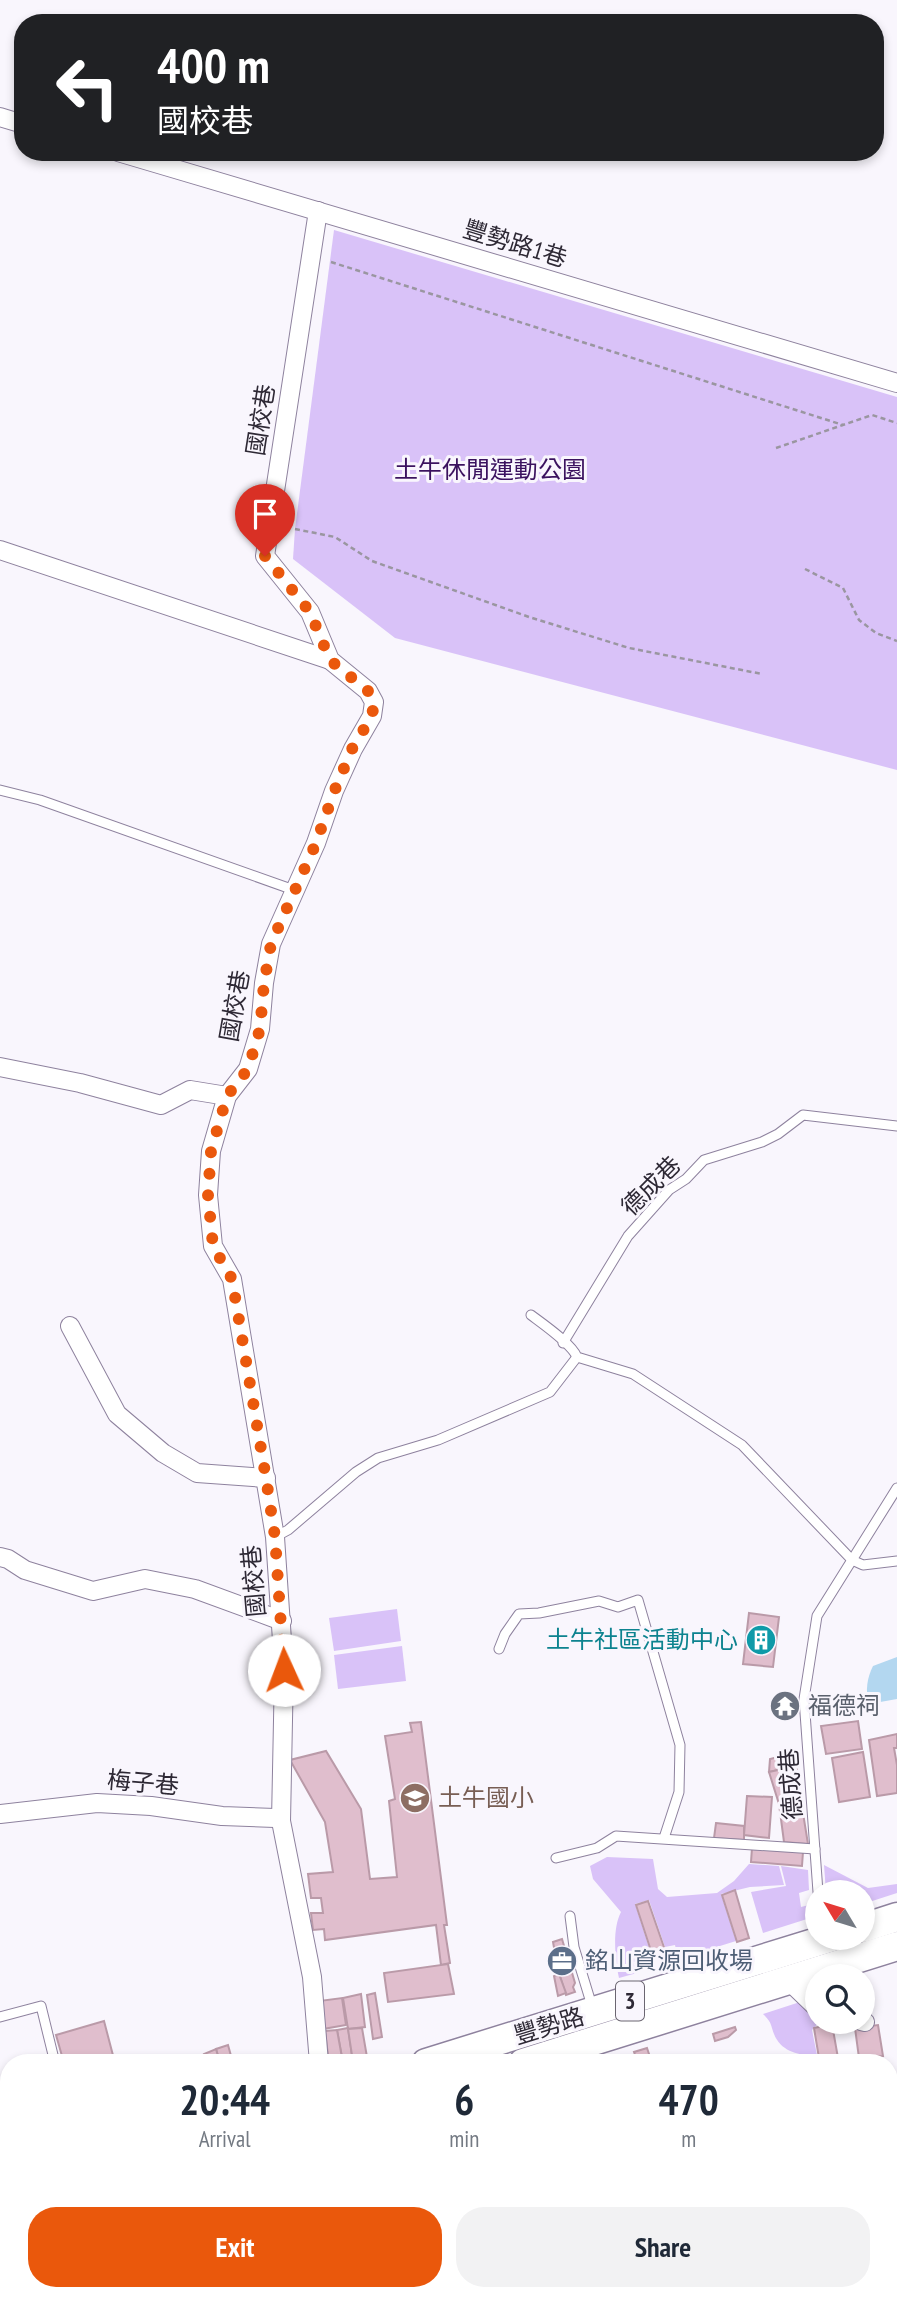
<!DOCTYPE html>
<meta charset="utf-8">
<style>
:root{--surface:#fff;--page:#f2f2f3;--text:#1f2937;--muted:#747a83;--accent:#ea580c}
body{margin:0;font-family:"PT Sans Narrow","Noto Sans TC",sans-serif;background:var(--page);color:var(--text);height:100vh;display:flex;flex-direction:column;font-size:26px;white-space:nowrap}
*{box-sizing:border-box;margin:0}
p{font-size:23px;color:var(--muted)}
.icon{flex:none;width:38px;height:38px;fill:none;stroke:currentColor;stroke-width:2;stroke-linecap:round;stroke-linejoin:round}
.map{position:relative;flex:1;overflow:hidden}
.side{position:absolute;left:0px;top:2054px;width:898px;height:247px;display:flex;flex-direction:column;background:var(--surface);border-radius:28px 28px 0 0;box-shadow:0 4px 10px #0003}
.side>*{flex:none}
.guide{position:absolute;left:14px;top:14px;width:870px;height:147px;border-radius:28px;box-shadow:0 4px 10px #0003;background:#202124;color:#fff;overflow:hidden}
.needle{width:46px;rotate:308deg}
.buttons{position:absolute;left:805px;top:1880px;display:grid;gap:14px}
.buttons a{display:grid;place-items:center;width:70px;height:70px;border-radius:50%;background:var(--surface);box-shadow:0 4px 10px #0003;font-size:35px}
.pin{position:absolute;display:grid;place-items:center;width:60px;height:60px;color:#fff;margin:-72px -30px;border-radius:50% 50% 50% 0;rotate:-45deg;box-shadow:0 0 7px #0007}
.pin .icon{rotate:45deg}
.me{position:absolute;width:77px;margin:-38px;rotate:358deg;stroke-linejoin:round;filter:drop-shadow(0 0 5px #0008)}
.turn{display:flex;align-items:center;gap:24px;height:147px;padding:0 28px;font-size:32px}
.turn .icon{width:91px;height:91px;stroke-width:2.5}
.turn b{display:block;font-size:49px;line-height:60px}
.eta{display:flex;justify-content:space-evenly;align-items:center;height:119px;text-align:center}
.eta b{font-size:42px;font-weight:600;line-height:49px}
.action{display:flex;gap:14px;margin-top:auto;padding:14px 28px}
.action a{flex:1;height:80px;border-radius:28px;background:var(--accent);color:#fff;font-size:28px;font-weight:600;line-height:80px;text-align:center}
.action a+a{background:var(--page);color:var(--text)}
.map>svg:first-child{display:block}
</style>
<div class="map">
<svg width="897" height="2300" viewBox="0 0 897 2300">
<rect width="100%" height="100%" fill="#f9f6fd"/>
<g fill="#d9c2f8">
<path d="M334,230L897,397V770L395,638L293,559L295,529Z"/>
<path d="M397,1609L401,1641L334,1651L329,1618Z"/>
<path d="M402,1646L406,1681L338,1689L334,1655Z"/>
<path d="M607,1857L653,1859L658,1889L667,1897L717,1893L734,1881L749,1864L779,1866L784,1885L750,1887L721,1894L736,1941L678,1959L675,1945L665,1947L649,1900L635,1904L652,1957L633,1962L637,1973L619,1978C615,1959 612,1929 621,1912L593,1879L590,1866Z"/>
<path d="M824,1865L868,1888L897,1884V1893L863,1904V1892H826Z"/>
<path d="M781,1866L808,1870L809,1890L799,1893L801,1907L809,1905L807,1919L763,1933L751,1892L786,1886Z"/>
<path d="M800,2002L817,2016V2021H820L812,2030L817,2055C800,2056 781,2052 774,2034C770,2023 772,2023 763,2014Z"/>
<path d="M0,2104L6,2130L9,2131V2179L0,2183Z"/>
</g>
<path fill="#b3d7f0" d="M897,1657V1699L869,1704C865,1691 867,1678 873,1666Z"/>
<g fill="#e0becd" stroke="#ba9aa8" stroke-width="2">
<path d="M749,1613L779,1617L773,1667L743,1664Z"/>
<path d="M858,1721L862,1749L826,1754L821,1726Z"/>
<path d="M421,1722L447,1925H444L450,1963L441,1965L436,1925L325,1940L324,1929L313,1930L311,1913H323L321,1898H311L308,1874L333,1872L325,1822L290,1760L326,1751L361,1809L370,1879L397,1877L389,1801L395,1799L385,1736L412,1732L410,1723Z"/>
<path d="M897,1734V1748H894L897,1765V1793L877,1796L869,1740Z"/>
<path d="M863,1752L870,1797L839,1802L832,1758Z"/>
<path d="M794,1753L796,1766L769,1772L770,1759Z"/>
<path d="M796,1766L798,1776L792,1778L798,1799L779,1804L769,1772Z"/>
<path d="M747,1796L772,1797L769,1838L744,1835Z"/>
<path d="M798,1799L803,1813L808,1844L784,1842L779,1804Z"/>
<path d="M716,1823L744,1826V1840L714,1838Z"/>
<path d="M752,1848L803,1852L802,1866L751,1862Z"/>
<path d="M735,1890L749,1938L737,1942L722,1895Z"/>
<path d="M648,1901L666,1953L653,1957L636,1905Z"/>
<path d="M562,1939L575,1983L573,1987L575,1992L566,1995L558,1970L553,1942Z"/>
<path d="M448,1964L454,1994L388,2002L384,1973Z"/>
<path d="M559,1974L566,1993L558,1996L554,1976Z"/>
<path d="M375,1993L382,2037L373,2039L367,1995Z"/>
<path d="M361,1994L365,2027L348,2029L343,1998Z"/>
<path d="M342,1998L346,2025L323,2029L319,2001Z"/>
<path d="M104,2021L115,2063H64L56,2035Z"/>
<path d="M832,2024L838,2058H819L814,2028Z"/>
<path d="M878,2025L883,2056L859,2058L855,2028Z"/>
<path d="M735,2027L736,2030L728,2037L715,2041L713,2034Z"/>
<path d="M348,2028L353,2062L343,2063L337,2030Z"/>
<path d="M362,2028L367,2057L353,2062L348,2029Z"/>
<path d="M337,2030L343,2063H329L325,2031Z"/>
<path d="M228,2045L233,2063H220L216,2049Z"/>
<path d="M647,2048L652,2063H638L634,2052Z"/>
<path d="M216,2049L220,2063H207L204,2054Z"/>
</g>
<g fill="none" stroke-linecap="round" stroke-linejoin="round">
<g stroke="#8e829e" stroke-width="11">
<g id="lane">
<path d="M0,790L40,800L294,890"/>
<path d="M531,1315C543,1324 572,1344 577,1357L633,1374L742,1445L852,1560L863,1565L897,1561"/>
<path d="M563,1343L628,1236L669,1190L686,1179L704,1160L762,1142L778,1134L803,1115L897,1126"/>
<path d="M275,1537L288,1530L356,1472L378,1458L438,1440L550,1392L577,1357"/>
<path d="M499,1649L505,1634L519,1614L539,1613L599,1601L618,1607L638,1600L680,1745L679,1792L664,1838"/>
<path d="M556,1858L597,1848L616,1836L815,1849"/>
<path d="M818,1892L804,1699L817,1616L897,1488"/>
<path d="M570,1916L574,1947L592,2006"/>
<path d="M0,2017L41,2006L55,2063"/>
<path d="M588,2047L598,2063"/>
<path d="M0,2097L9,2095"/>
<path d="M147,2292L148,2300"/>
<path d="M463,2300L473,2292"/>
</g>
</g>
<g stroke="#8e829e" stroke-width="20">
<g id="street">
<path d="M0,117L23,124"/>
<path d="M118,152L897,383"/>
<path d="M318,211L265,556L310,612L330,660L368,691L374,702L372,716L353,749L334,791L316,843L271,944L264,983L260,1029L248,1069L227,1096L211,1151L208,1195L213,1246L232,1279L275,1537L284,1670L281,1821L312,1977L319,2063"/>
<path d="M0,550L330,660"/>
<path d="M0,1067L80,1083L161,1105L190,1090L227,1096"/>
<path d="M70,1326L117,1414L163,1453L197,1473L266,1478"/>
<path d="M0,1557L8,1559L25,1570L93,1591L145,1579L195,1589L282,1621"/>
<path d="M0,1814L97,1803L151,1806L222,1816L275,1818L281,1821"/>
<path d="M788,1980L817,2008"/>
<path d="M861,2021L865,2022"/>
</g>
</g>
<g stroke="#8e829e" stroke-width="31">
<g id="primary">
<path d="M863,1928L897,1917"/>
<path d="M426,2063L833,1937"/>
<path d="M523,2063L897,1946"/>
<path d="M0,2208L9,2205"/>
<path d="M0,2236L9,2233"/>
</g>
</g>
<g stroke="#9a96a0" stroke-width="2.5" stroke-dasharray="5 3.5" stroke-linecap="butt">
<path d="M331,262L843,425"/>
<path d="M776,448L872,415L897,423"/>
<path d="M295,529L335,537L372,561L529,617L629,648L762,674"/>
<path d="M805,569L843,588L859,620L876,633L897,641"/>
</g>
<use href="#lane" stroke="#fff" stroke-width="9"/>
<use href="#street" stroke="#fff" stroke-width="18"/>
<use href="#primary" stroke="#fff" stroke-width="28"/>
</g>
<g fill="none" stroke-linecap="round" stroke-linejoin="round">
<path stroke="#ea580c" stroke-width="12" stroke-dasharray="0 21.6" d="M265,556L310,612L330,660L368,691L374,702L372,716L352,749L334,792L316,843L271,944L264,983L260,1029L248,1069L227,1096L211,1151L208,1195L213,1246L232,1279L266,1478L275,1537L284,1670"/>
</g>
<defs>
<g id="building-disc" transform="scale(1.575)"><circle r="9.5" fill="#0f9aa8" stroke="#f9f6fd"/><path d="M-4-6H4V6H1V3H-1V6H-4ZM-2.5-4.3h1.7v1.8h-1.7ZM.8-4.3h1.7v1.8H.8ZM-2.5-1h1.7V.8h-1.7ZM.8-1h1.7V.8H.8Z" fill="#fff"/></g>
<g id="temple-disc" transform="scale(1.575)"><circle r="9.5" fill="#6b7280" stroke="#f9f6fd"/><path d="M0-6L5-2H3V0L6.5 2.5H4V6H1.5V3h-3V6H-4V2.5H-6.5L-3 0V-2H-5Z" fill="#fff"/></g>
<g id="school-disc" transform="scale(1.575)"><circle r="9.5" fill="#8d6e63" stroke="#f9f6fd"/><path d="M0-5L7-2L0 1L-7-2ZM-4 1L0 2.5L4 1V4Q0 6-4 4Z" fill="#fff"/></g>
<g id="office-disc" transform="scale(1.575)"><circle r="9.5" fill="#5c6f8a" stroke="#f9f6fd"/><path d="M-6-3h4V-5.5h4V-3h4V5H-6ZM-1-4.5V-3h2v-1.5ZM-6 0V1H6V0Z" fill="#fff"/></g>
</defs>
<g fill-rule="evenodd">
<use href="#building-disc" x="761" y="1640"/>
<use href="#temple-disc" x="785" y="1706"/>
<use href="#school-disc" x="415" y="1798"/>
<use href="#office-disc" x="562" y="1961"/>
</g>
<g text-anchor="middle" stroke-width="6" stroke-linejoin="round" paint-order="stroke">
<rect fill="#f9f6fd" stroke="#6b6671" stroke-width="2" x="616" y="1981.5" width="28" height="39" rx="5"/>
<g font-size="23" font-weight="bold" fill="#2e2935">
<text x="630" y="2009">3</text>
</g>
<g font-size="24" fill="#2e2935" stroke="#f9f6fd">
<text transform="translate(515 244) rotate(17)" y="8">豐勢路1巷</text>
<text transform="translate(261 420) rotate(-81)" y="8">國校巷</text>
<text transform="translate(235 1006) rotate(-80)" y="8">國校巷</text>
<text transform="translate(651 1186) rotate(-45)" y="8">德成巷</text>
<text transform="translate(254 1581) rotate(-95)" y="8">國校巷</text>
<text transform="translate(143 1783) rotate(5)" y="8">梅子巷</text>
<text transform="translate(791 1784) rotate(-94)" y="8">德成巷</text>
<text transform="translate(549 2026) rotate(-17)" y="8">豐勢路</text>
</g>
<g font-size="24" fill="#3b125f" stroke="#f9f6fd">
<text x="490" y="478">土牛休閒運動公園</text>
</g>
<g font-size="24" fill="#0d838f" stroke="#f9f6fd" text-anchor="end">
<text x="738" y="1648">土牛社區活動中心</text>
</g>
<g font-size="24" fill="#5b616d" stroke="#f9f6fd" text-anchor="start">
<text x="808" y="1714">福德祠</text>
</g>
<g font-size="24" fill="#785e54" stroke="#f9f6fd" text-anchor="start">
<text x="438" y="1806">土牛國小</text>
</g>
<g font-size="24" fill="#4e5e75" stroke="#f9f6fd" text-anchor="start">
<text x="585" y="1969">銘山資源回收場</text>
</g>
</g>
</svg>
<div class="buttons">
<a><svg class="needle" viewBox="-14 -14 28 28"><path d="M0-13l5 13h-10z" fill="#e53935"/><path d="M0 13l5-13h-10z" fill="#747a83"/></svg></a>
<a><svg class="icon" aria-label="search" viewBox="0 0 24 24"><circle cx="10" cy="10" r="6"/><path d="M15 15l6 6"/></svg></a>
</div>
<div class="pin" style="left:265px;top:556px;background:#d93025"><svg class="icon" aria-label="arrive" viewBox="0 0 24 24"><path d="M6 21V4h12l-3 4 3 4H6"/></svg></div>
<svg class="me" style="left:284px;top:1670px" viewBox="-20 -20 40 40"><circle r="19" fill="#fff"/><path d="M0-13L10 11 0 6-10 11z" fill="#ea580c"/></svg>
<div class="guide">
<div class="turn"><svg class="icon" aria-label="left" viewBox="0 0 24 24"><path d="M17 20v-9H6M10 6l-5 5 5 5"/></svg><div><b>400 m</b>國校巷</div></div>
</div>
<section class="side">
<div class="eta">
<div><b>20:44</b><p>Arrival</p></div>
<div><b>6</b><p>min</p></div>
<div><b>470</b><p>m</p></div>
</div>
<div class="action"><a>Exit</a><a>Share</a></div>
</section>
</div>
